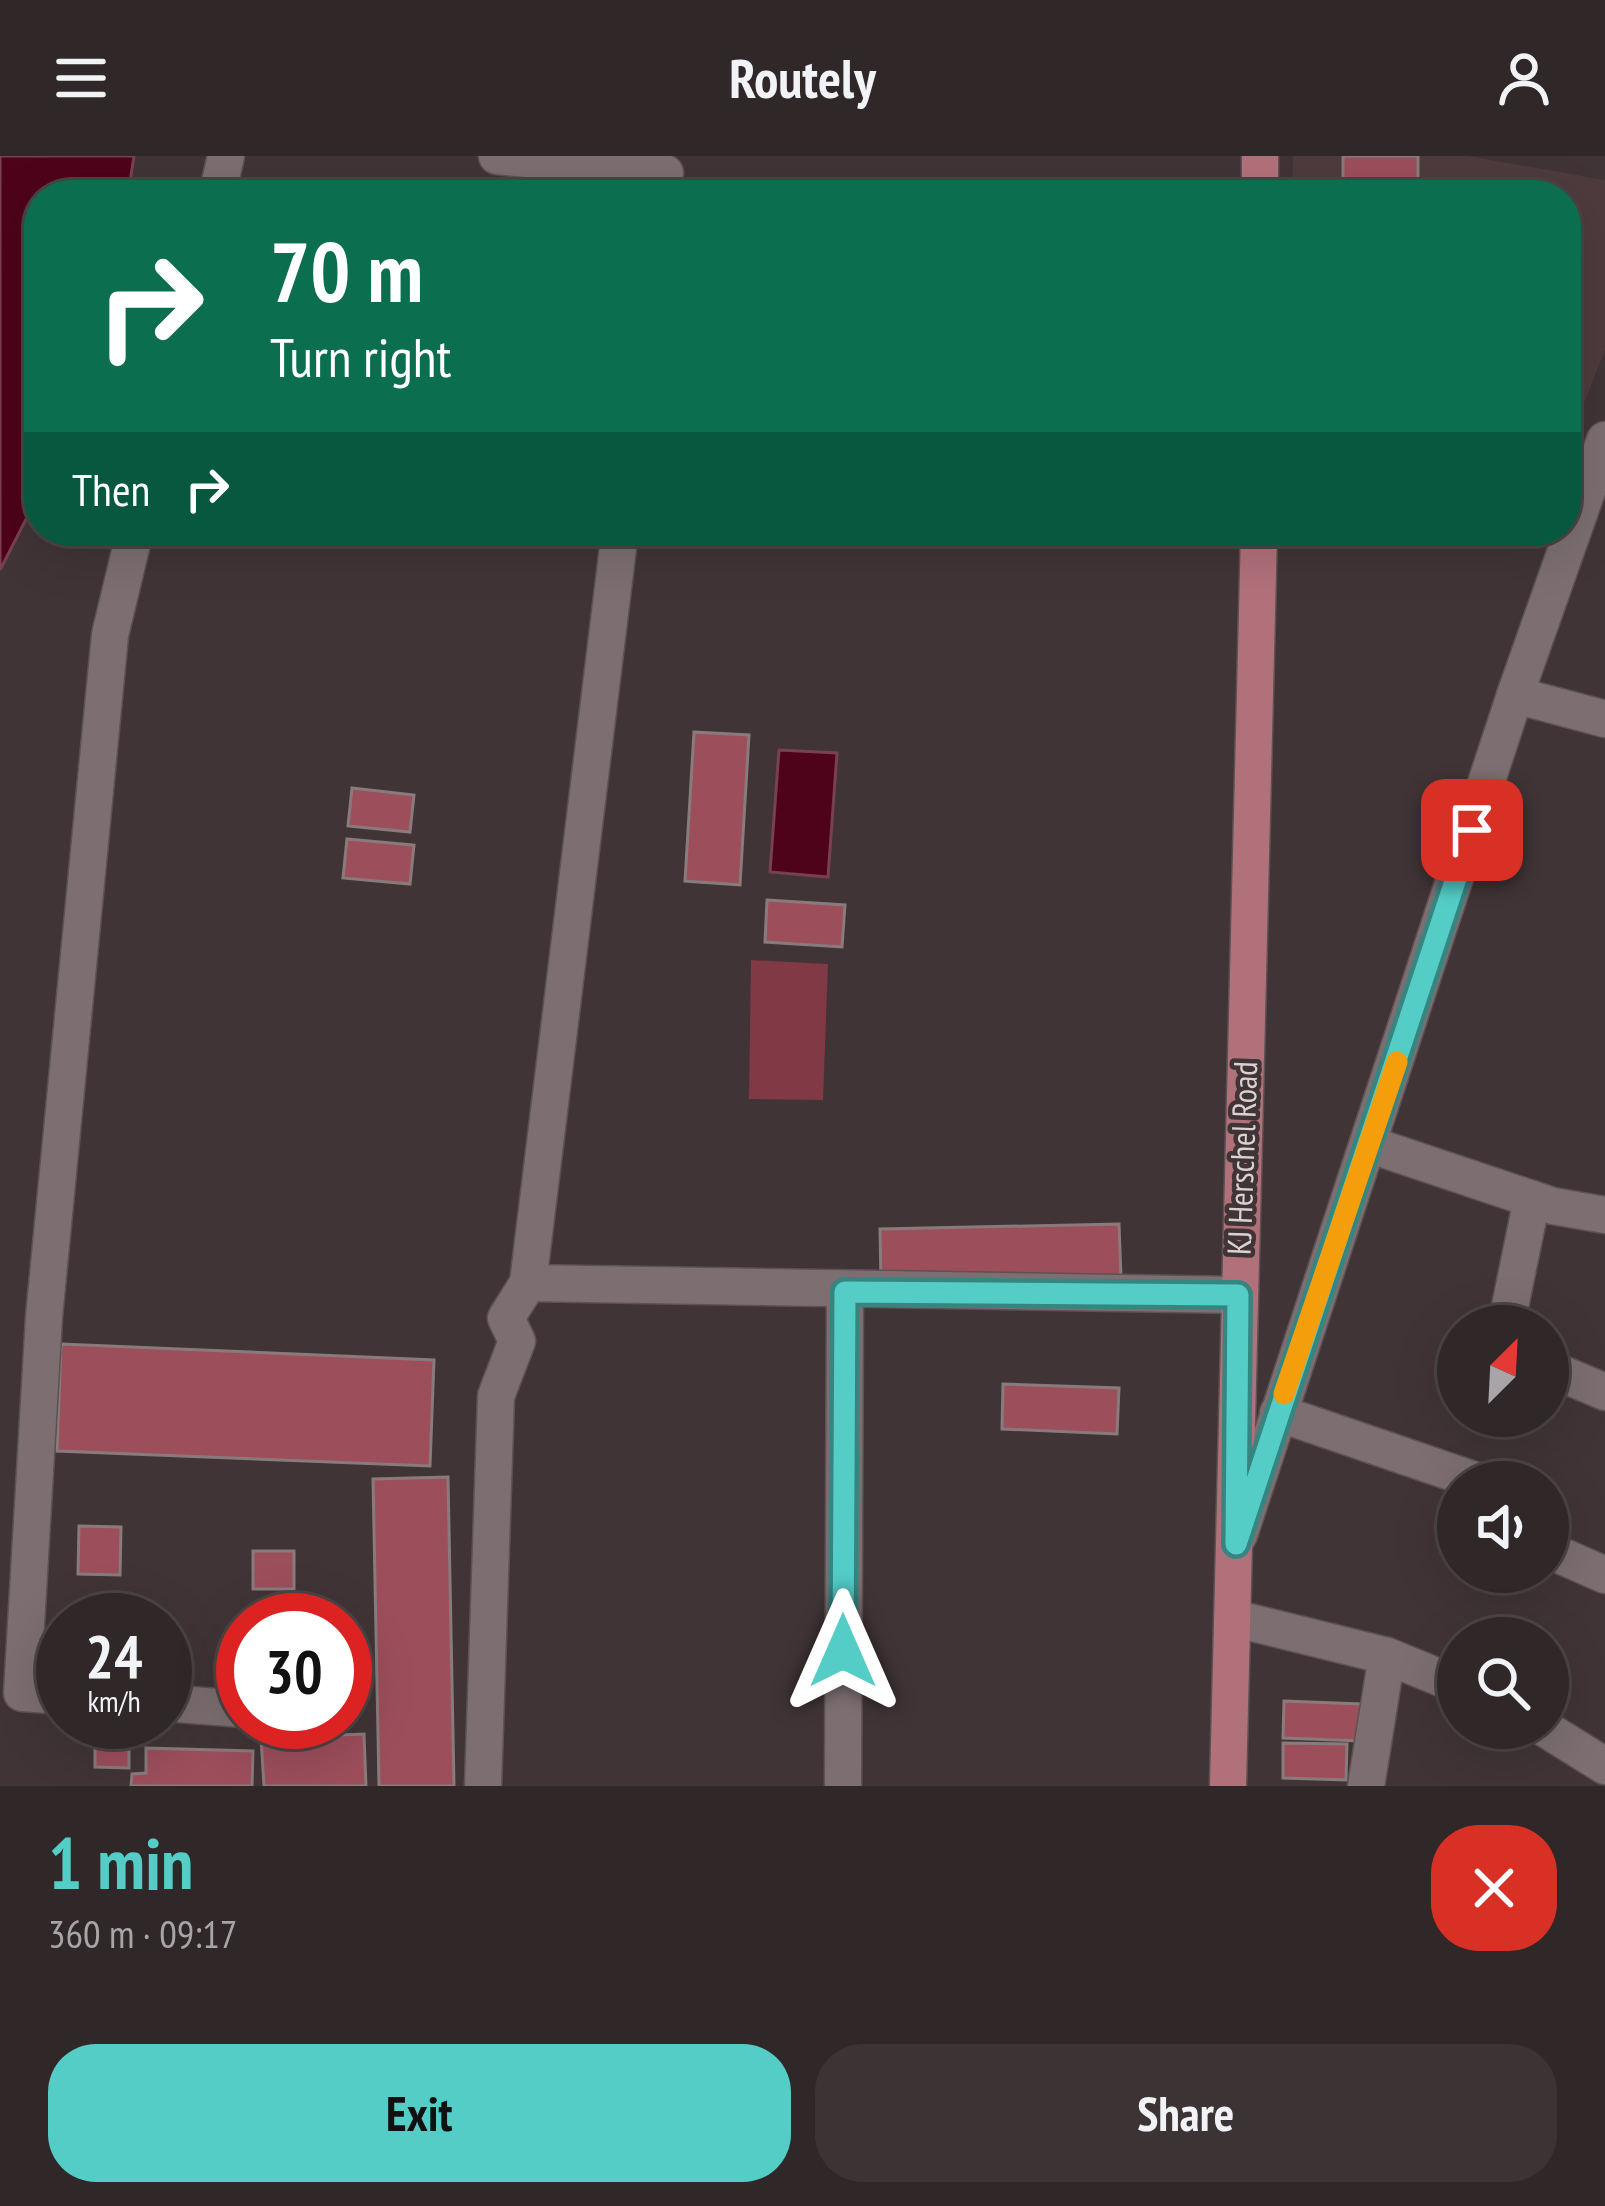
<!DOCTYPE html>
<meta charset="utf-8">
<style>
:root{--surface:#302728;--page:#3c3334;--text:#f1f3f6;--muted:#a8a5a8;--line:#4b4445;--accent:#54cdc7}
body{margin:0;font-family:"PT Sans Narrow",sans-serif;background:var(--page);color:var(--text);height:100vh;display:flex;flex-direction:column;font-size:45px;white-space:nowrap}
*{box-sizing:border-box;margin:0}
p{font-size:39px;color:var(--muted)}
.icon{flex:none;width:66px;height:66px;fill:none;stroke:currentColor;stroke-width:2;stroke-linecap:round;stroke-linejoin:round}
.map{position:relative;height:1630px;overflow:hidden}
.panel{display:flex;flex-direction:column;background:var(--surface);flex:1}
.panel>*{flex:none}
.banner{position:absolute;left:24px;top:24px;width:1557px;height:366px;border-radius:48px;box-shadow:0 12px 48px #0002,0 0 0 3px var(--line);background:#0b6e4f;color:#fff;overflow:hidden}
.needle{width:78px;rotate:24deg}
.tools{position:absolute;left:1437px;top:1149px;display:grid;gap:24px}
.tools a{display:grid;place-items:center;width:132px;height:132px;border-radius:50%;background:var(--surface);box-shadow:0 12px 48px #0002,0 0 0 3px var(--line);font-size:60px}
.speed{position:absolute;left:36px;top:1437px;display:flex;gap:24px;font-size:60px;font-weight:700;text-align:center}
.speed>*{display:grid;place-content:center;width:156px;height:156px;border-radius:50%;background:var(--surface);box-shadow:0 12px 48px #0002,0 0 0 3px var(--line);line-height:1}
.speed small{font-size:30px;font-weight:400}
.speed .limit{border:18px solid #d22;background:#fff;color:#111}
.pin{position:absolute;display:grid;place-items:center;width:102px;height:102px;color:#fff;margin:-51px;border-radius:24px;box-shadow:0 6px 18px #0006}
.me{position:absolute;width:132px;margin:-66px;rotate:0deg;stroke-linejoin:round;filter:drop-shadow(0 0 9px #0008)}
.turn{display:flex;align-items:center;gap:42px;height:252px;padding:0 48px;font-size:54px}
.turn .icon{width:156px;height:156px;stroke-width:2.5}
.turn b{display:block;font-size:84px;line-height:102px}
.then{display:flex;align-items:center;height:114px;padding:0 48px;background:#0003;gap:24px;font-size:45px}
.round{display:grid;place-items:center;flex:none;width:126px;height:126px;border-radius:48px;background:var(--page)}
.headline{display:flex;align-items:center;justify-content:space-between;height:204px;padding:0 48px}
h1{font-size:72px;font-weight:700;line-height:90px;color:var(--accent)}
.primary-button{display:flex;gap:24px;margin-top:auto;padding:24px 48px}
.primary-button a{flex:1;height:138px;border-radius:48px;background:var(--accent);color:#111;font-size:48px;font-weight:700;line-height:138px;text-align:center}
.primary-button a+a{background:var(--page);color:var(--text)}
header{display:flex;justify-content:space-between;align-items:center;height:156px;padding:0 48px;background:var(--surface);font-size:54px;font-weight:700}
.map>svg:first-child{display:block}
</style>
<header><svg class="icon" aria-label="menu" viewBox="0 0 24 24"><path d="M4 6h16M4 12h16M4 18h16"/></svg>Routely<svg class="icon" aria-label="person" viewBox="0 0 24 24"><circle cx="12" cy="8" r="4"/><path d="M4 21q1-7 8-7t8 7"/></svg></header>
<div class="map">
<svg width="1605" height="1630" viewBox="0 0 1605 1630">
<rect width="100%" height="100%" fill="#403436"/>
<path fill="#4e3b3d" d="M1293,0H1468L1605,24V194L1580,257L1566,255V39H1293Z"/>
<path fill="#823946" d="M751,804L828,808L823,944L749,943Z"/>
<g fill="#4e031a" stroke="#784151" stroke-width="3">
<path d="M0,0H134L128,39H39V338L0,414Z"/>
<path d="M779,594L837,597L828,721L770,716Z"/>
</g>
<g fill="#9c4e5b" stroke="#897b7c" stroke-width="3">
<rect x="1343" y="0" width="75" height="39"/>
<path d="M482,31H529V39H483Z"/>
<path d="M694,576L749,579L740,729L685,725Z"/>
<path d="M352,632L414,639L410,676L348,670Z"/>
<path d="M347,683L414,689L410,728L343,722Z"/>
<path d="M767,744L845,749L842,791L765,786Z"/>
<path d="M1119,1068L1121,1121L881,1127L880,1073Z"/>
<path d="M61,1188L434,1204L430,1310L57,1295Z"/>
<path d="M1003,1228L1119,1232L1117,1278L1002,1273Z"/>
<path d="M448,1321L454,1630H379L373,1323Z"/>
<path d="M79,1370L121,1371L120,1419L78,1418Z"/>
<rect x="253" y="1395" width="41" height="38"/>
<path d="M1284,1545L1361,1548L1360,1585L1283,1582Z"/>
<path d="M364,1578L366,1630H264L261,1582Z"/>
<path d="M1283,1587L1347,1588L1346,1624L1283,1622Z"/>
<path d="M95,1592L129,1593V1612L95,1611Z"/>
<path d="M146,1592L253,1595L252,1630H131L132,1618L146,1617Z"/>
</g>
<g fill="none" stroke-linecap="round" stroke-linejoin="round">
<g stroke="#5c5253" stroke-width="39">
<g id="minor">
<path d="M497,0L665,17"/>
<path d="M217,39L226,0"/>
<path d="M620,375L528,1127L1238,1139"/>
<path d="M1515,539L1605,563"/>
<path d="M1371,989L1553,1050L1605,1059"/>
<path d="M1506,1170L1532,1043"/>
<path d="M1548,1212L1605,1236"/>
<path d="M1278,1257L1480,1326"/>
<path d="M1239,1379L1515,539L1605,284"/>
<path d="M1548,1394L1605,1419"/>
<path d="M1233,1462L1387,1500L1458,1529"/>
<path d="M63,1540L22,1537L44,1161L110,479L135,375"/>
<path d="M165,1547L243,1553"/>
<path d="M1544,1572L1605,1610"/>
<path d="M483,1630L496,1240L517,1185L506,1162L528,1127"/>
<path d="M843,1630L845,1136"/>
<path d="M1366,1630L1387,1500"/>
</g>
</g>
<g stroke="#5c5253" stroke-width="39">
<g id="major">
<path d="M1260,0V39"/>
<path d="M1228,1630L1259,375"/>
</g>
</g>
<use href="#minor" stroke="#7d6f71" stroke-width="36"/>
<use href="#major" stroke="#b1717b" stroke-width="36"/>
</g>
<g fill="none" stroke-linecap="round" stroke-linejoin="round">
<g stroke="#378581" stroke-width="30">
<path id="route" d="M843,1495L845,1136L1238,1139L1236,1388L1472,674"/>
</g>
<use href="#route" stroke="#54cdc7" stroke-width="21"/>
<path stroke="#f59e0b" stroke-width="21" d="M1284,1238L1397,906"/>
</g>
<g text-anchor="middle" stroke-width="9" stroke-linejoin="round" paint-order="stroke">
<g font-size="33" fill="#d9d1d2" stroke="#403436">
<text transform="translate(1242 1002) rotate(-88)" y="12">KJ Herschel Road</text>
</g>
</g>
</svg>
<div class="tools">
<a><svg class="needle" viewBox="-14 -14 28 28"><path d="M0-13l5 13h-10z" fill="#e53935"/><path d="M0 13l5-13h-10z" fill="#a8a5a8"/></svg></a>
<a><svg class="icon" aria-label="sound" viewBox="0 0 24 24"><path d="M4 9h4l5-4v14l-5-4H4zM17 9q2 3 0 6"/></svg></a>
<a><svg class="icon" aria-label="search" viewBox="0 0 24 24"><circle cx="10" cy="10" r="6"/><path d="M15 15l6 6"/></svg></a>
</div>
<div class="speed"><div>24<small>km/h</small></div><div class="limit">30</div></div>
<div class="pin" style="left:1472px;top:674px;background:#d93025"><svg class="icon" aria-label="arrive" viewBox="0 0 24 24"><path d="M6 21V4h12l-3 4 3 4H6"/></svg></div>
<svg class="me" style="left:843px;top:1495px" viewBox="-20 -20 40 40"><path d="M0-17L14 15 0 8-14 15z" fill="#54cdc7" stroke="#fff" stroke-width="4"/></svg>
<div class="banner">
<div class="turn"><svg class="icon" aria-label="right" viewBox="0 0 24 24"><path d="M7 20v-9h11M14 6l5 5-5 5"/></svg><div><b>70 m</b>Turn right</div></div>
<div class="then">Then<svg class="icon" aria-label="right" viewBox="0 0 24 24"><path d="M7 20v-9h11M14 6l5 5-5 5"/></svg></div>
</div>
</div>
<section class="panel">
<div class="headline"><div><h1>1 min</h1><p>360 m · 09:17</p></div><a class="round" style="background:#d93025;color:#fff"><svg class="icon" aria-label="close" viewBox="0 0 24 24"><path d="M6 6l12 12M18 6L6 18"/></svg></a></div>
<div class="primary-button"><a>Exit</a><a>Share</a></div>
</section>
